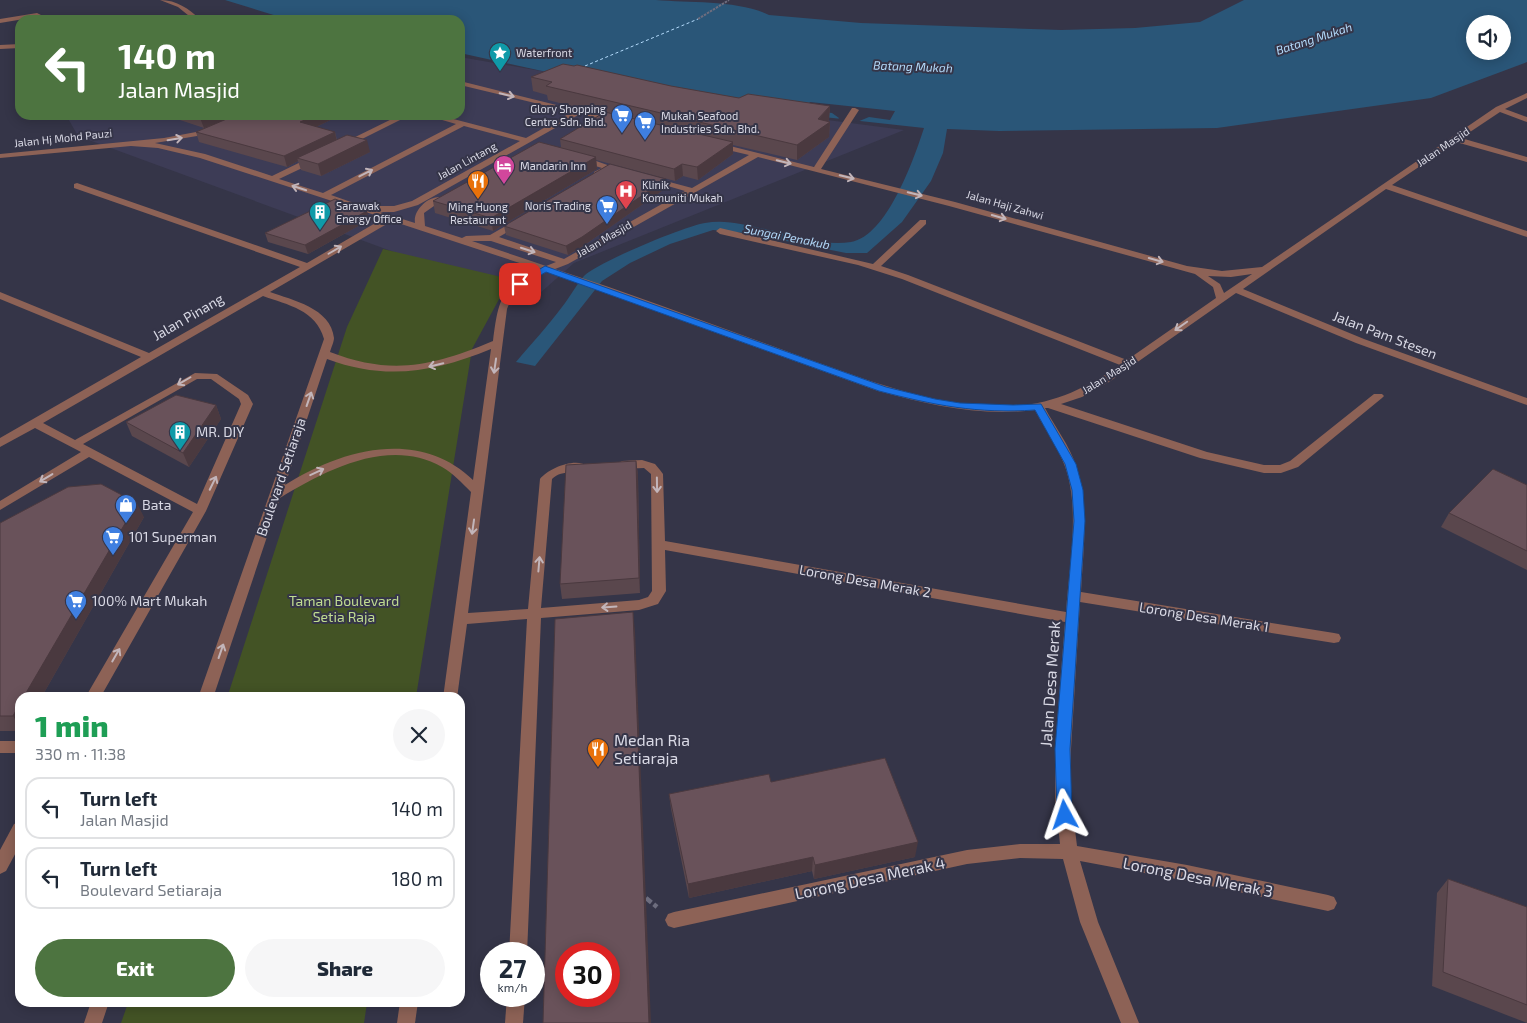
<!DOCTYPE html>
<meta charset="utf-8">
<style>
:root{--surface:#fff;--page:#f6f6f7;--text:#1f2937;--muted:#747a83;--line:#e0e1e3;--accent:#4d7440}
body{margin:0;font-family:"Exo 2",sans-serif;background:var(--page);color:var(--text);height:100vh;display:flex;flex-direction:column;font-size:19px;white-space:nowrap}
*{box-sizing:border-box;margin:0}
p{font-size:16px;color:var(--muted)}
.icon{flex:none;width:28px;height:28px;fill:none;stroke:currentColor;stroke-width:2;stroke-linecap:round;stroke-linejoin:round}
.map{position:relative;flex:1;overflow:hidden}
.drawer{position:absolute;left:15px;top:692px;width:450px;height:315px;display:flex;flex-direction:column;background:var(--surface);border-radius:15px;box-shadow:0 2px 12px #0003}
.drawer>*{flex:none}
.guide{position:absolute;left:15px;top:15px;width:450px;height:105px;border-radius:15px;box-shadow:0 2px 12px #0003;background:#4d7440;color:#fff;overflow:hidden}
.fabs{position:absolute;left:1466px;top:15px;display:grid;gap:10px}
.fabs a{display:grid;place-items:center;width:45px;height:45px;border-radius:50%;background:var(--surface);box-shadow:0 2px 12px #0003;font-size:25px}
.speed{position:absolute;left:480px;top:942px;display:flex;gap:10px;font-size:25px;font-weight:700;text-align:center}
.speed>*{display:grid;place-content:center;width:65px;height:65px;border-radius:50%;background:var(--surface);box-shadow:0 2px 12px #0003;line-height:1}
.speed small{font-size:12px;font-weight:400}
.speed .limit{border:8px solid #d22;background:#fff;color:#111}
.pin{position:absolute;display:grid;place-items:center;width:42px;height:42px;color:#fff;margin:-21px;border-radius:10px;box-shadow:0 2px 8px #0006}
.me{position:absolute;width:55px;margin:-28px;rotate:355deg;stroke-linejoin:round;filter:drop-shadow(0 0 4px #0008)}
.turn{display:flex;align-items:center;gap:18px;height:105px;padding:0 20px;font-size:22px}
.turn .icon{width:65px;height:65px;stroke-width:2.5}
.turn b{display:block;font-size:35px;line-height:42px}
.round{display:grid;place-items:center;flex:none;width:52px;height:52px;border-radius:26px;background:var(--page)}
.overview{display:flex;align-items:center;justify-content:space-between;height:85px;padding:0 20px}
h1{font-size:30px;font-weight:800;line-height:38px;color:#1e9e55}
.action{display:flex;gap:10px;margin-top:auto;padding:10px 20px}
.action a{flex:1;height:58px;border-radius:30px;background:var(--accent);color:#fff;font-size:20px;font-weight:800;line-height:58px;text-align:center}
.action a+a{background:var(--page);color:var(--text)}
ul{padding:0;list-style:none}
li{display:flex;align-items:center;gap:15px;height:62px;margin:0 10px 8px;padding:0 10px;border:2px solid var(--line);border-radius:15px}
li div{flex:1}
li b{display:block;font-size:19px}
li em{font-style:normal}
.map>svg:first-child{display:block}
</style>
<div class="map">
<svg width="1527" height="1023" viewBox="0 0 1527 1023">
<rect width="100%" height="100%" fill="#353548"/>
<path fill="#3d3c56" d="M460,57L541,71L675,100L904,130L574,263L530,302L78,136L66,115H460Z"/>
<g fill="#435325">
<path d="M383,249L510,279L472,349L416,697L227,698L347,327Z"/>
<path d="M128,1003V1002L367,1003L364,1023H121Z"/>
</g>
<path fill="#2a5678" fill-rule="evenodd" d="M225,0H656C689,3 739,0 769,15L861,23L1061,30L1135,28L1200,22L1244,0H1527V62L1431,98L1217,128L999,131L947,129L943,153L931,181L902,222L867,253H846L746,233L713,230L670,244L630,263L602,281L535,366L516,362C531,344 548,326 562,307C570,297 576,285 584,276C596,263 685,226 705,223C725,219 746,225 765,229C792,234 823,247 851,242C887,236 914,159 924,128L679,101L460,53V20H290ZM1475,24H1502V51H1475Z"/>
<path fill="#353548" d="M810,102L895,111L890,120L869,117L857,122L838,120L839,118L832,113L805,110Z"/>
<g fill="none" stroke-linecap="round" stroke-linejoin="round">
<path stroke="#b4dbfc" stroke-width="1" stroke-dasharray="3 2.5" stroke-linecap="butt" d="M585,66L698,19"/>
<path stroke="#6d6d7e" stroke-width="2" stroke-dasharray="2.5 1" stroke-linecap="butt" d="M698,19L729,0"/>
<path stroke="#6d6d7e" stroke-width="4.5" stroke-dasharray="7 3" stroke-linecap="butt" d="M646,898L657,907"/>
<g fill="#8d6256" fill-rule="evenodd">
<path d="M160,0C177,0 189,9 201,20H194L178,7Z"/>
<path d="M37,13L51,20H43L36,17L0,23V19Z"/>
<path d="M20,44V48L0,49V45Z"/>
<path d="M460,81L617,120L613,122L580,114L418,205L394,212H380L415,223C413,210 428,196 441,197V201L424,213L425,226L462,238L466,236L490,235L518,219L521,220V224L499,237L564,259L685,191L647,180V176L692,188L749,155L715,147V143H718L814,167L852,108H855L859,110L821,169L955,202L1187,266L1222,271L1262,267L1496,107L1527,93V98L1505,109L1527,117V122L1500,112L1461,138L1527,157V162L1456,142L1392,185L1527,231V237L1386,189L1243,289L1364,339L1527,398V405L1356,343L1236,293L1109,382L1082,397L1061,404L1207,452L1264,465H1280L1290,461L1374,394H1382L1384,396L1382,398L1298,467L1281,473H1264L1200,458L1048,408H1045C1055,427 1070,446 1076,466C1090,507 1083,550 1081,592L1334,633L1339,634L1341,638L1339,642L1334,643L1080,602L1071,749V797L1077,846L1187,865L1328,895L1334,897L1337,903L1334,909L1328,911L1187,881L1080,861L1098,922L1139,1023H1121L1080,922L1063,859L1020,858L967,864L674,928L668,926L665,920L668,914L674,912L967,850L1020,844H1060L1055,797V749L1065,622L665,550L666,591L658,604L639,610L541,618L527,954H509L527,619L467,624L457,698H443L471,492C462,483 453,473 442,467C389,437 326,470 280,498L213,698H198L324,339C316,310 288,305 263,296L43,423L75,440L195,373L217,374L248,395L253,404L206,511L100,698H85L193,512L89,457L0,510V501L81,452L35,428L0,447V438L141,357L0,299V292L149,353L300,267L74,188V184L77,183L307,263L384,218L200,158L158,148L131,146L0,158V154L164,138L212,129L216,131L215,133L155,143L205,154L272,176L311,157H317V161L279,179L323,193L456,124L425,115H438L526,138L572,112L460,85ZM464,126L520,141L412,201L394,206H375L371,209L331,195ZM758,157L949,206L1195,274L1213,287L1216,298L1127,360L908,275L881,266L926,224V220H920L873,264L720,228L716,231L720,234L858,265L902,279L1120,365C1088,387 1056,403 1016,406C939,410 865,379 794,354C714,325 635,295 555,269L568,264ZM392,221L538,269C500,286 498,303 493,341C433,366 392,376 330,352C331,348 334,342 334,338C331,308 292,300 270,292ZM472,241H491L556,262L546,266ZM547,272L878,391C930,405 981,417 1035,410C1044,428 1057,445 1064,464C1081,507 1069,567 1066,612L665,541L663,474L660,470L655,464L642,460L622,461L616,465L622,469L644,468L651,474L652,591L648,597L639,600L541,608L552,479C563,468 579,476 588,467C578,456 548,468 540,479L528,609L468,613L507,309C514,290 529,280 547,272ZM1252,274L1224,293L1220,284L1208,276L1231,277ZM491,349L473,480C419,428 342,449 285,485L327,359C386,381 435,372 491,349ZM197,379H211L239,399L241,404L197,504L83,444Z"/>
<path d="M400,115H410L346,147L339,145Z"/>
<path d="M579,157H585L613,167L600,176H594V172L602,168L579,161Z"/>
<rect x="0" y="741" width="20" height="12"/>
<path d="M20,822V845L6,871L0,874V850L14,824Z"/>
<path d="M507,996H525L523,1023H505Z"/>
<path d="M91,1002H109L102,1023H84Z"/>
<path d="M400,1002H418L415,1023H397Z"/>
</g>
</g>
<g fill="#5a474d">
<path d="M574,66L671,86L739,98L830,106L829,120L828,121L830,122L829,137L797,160L733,145V154L698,180L683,176L675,181L596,160L597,169L493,231L435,213L433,201L561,147L560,139L602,114L548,100L547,95L533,91L531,77Z"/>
<path d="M165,115H341L316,127L335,132L337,140L370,152L321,176L301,170L298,161L287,167L199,142L196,132L204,128Z"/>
<path d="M666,188L583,246L568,255L506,235L504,226Z"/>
<path d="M369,220L308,254L268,242L265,233Z"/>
<path d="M216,405L221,419L189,467L132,436L126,422Z"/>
<path d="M636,461L638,475L640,593L562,599L560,584Z"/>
<path d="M1527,485V570L1441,527L1449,513Z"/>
<path d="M144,517L41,698H20V731H0V523Z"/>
<path d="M771,782L915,857L814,879L812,871L689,898L671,809L669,794Z"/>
<path d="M1448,879L1527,907V1023L1432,986L1437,893Z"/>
</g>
<g fill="#4a393f">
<path d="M830,106L829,120L826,124L830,122L829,137L797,160V145Z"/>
<path d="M208,115H239L204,128L200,118Z"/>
<path d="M316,115H341L303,133L300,122Z"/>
<path d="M335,132L337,143L297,158L298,161L287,167L284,156Z"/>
<path d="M367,140L370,152L321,176L318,164Z"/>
<path d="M733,142V154L698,180L697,167Z"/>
<path d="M596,157L597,169L493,231L491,218Z"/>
<path d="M682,164L683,176L675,181L674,169Z"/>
<path d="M666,179V188L583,246L568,255L566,246Z"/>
<path d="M367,211L369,220L308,254L305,245Z"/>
<path d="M216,405L221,419L189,467L183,453Z"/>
<path d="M636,461L638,475L640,593L639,578Z"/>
<path d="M137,503L144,517L41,698H23Z"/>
<path d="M633,612L635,631L651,1023H649Z"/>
<path d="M20,703V727L13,716Z"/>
<path d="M918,842L915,857L814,879L815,865Z"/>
<path d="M813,857L812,871L689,898L688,884Z"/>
</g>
<g fill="#69525a" stroke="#4a393f" fill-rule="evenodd">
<path d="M563,64L574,66L577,65L671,86L739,98L748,94L830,106L818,119L830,122L797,145L546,86L552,82L531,77Z"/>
<path d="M605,112L733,142L697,167L682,164L674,169L560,139Z"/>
<path d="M192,115H208L200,118Z"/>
<path d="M236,115H316L300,122L335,132L284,156L196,132Z"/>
<path d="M347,135L367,140L318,164L297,158Z"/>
<path d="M539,142L596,157L491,218L433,201Z"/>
<path d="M610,164L666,179L582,237L566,246L504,226Z"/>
<path d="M335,199L367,211L305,245L265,233Z"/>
<path d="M176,395L216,405L183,453L126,422Z"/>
<path d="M636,461L639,578L560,584L566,465Z"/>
<path d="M1493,469L1527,485V551L1449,513Z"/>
<path d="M101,484L137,503L23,698H20V703L13,716H0V523L68,487Z"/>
<path d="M633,612L649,1023H543L555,619ZM566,954H609V996H566Z"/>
<path d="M885,758L918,842L815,865L813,857L688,884L669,794L769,774L771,782Z"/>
<path d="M1448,879L1527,907V1005L1443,972Z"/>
</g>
<defs><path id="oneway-shaft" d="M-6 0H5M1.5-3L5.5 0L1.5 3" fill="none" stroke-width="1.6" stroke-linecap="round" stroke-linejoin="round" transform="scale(1.25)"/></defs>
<g stroke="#c2b5ba">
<use href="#oneway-shaft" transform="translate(507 95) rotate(13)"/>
<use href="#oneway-shaft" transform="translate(175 139) rotate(-9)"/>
<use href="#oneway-shaft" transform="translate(784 162) rotate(14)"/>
<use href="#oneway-shaft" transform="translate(366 173) rotate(-27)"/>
<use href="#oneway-shaft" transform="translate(847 177) rotate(14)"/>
<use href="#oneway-shaft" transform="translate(299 188) rotate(-162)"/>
<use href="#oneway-shaft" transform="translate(915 194) rotate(14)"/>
<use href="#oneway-shaft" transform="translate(999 217) rotate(16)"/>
<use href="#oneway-shaft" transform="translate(335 250) rotate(-30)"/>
<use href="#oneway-shaft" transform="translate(528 250) rotate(18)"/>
<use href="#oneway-shaft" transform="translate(1156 260) rotate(16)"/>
<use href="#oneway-shaft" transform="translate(1181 326) rotate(145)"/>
<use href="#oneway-shaft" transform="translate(436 365) rotate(167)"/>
<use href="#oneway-shaft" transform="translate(495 366) rotate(98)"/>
<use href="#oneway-shaft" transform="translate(184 381) rotate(150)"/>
<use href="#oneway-shaft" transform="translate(309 399) rotate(-71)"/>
<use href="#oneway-shaft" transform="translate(317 472) rotate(-25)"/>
<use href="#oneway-shaft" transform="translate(46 478) rotate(149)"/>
<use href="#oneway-shaft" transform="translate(213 483) rotate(-64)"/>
<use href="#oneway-shaft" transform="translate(657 485) rotate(89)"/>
<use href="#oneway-shaft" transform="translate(473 527) rotate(98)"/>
<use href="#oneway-shaft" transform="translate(539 564) rotate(-85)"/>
<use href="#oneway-shaft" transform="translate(609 607) rotate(176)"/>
<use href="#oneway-shaft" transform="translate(221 651) rotate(-71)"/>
<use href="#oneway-shaft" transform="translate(116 655) rotate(-60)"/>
</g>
<path fill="#1a73e8" stroke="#114b97" d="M545,266L886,387L935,399L960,403L1013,405L1041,404L1076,464L1083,490L1085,521L1070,749L1072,815L1070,820L1065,822L1059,820L1057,815L1055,749L1074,521L1072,490L1065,464L1035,410C978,414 933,405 879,391L546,272L523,286L515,284Z"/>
<defs>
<g id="sight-pin" transform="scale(1.125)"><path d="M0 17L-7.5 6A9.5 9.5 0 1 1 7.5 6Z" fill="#0f9aa8" stroke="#353548"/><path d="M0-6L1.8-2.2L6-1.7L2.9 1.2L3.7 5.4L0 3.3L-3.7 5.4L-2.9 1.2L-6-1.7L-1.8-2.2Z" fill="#fff"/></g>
<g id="supermarket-pin" transform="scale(1.125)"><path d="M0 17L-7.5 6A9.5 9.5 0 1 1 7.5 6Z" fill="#3f7fe0" stroke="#353548"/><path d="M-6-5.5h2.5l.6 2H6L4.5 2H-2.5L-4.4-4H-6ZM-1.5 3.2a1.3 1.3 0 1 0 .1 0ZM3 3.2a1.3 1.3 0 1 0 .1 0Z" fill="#fff"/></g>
<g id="hotel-pin" transform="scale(1.125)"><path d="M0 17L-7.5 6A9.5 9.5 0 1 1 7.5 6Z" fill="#d1479c" stroke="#353548"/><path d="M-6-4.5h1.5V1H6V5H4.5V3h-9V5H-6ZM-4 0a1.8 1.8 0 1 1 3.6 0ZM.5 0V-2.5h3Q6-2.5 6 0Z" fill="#fff"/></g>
<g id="restaurant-pin" transform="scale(1.125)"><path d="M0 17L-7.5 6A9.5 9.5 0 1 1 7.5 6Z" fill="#e8710a" stroke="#353548"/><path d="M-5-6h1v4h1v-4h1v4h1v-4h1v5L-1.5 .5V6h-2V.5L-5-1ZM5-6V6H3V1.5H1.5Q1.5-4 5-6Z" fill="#fff"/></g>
<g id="hospital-pin" transform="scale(1.125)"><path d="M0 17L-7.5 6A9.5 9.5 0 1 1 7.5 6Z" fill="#e0444e" stroke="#353548"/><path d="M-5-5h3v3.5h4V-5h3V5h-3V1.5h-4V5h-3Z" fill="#fff"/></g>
<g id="building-pin" transform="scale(1.125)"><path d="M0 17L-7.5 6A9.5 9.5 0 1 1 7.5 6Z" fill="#0f9aa8" stroke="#353548"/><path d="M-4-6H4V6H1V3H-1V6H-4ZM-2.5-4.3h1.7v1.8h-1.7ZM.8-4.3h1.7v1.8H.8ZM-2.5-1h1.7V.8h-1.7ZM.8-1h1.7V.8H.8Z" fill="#fff"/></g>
<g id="shop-pin" transform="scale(1.125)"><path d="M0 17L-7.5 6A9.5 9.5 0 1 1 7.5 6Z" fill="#3f7fe0" stroke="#353548"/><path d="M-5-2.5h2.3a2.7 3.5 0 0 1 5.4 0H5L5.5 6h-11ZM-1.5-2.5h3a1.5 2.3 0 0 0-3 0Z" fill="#fff"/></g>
</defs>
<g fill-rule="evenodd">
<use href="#sight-pin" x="500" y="53"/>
<use href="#supermarket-pin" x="622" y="115"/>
<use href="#supermarket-pin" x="645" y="122"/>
<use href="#hotel-pin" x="504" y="166"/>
<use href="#restaurant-pin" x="478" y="181"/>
<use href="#hospital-pin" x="626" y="191"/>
<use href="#supermarket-pin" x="607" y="206"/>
<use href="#building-pin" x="320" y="212"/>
<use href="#building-pin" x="180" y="432"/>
<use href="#shop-pin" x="126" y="505"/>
<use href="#supermarket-pin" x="113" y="537"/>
<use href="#supermarket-pin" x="76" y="601"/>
<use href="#restaurant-pin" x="598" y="749"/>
</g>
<g text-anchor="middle" stroke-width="4" stroke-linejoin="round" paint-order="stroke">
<g font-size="11" fill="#d9d9e5" stroke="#353548" text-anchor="start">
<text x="516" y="57">Waterfront</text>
<text x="606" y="113" text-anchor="end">Glory Shopping<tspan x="606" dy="13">Centre Sdn. Bhd.</tspan></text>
<text x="661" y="120">Mukah Seafood<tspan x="661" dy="13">Industries Sdn. Bhd.</tspan></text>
<text x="520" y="170">Mandarin Inn</text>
<text x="642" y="189">Klinik<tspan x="642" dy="13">Komuniti Mukah</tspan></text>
<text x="336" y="210">Sarawak<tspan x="336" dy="13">Energy Office</tspan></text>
<text x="591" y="210" text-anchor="end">Noris Trading</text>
<text x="478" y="211" text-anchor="middle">Ming Huong<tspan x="478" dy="13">Restaurant</tspan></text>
</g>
<g font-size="11" fill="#d9d9e5" stroke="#353548">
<text transform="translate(63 138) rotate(-6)" y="4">Jalan Hj Mohd Pauzi</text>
<text transform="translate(1443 147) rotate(-34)" y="4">Jalan Masjid</text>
<text transform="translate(467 161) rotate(-29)" y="4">Jalan Lintang</text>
<text transform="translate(1005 205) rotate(16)" y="4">Jalan Haji Zahwi</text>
<text transform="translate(604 239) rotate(-30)" y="4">Jalan Masjid</text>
<text transform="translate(1109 375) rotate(-32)" y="4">Jalan Masjid</text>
</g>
<g font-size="12" font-style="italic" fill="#b4dbfc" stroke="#353548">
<text transform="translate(1314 39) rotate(-18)" y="4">Batang Mukah</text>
<text transform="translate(913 67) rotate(2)" y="4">Batang Mukah</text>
<text transform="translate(787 237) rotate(11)" y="4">Sungai Penakub</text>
</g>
<g font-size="14" fill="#d9d9e5" stroke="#353548">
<text transform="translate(188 317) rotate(-30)" y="5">Jalan Pinang</text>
<text transform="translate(1385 335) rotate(21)" y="5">Jalan Pam Stesen</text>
<text transform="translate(281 477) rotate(-71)" y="5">Boulevard Setiaraja</text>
<text transform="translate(865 581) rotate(10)" y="5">Lorong Desa Merak 2</text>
<text transform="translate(1204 617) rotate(9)" y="5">Lorong Desa Merak 1</text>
</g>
<g font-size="14" fill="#d9d9e5" stroke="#353548" text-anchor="start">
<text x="196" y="437">MR. DIY</text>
<text x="142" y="510">Bata</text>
<text x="129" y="542">101 Superman</text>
<text x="92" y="606">100% Mart Mukah</text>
</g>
<g font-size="14" fill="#c0dc91" stroke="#353548">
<text x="344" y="606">Taman Boulevard<tspan x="344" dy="16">Setia Raja</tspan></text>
</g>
<g font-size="16" fill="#d9d9e5" stroke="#353548">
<text transform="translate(1050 684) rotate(-86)" y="6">Jalan Desa Merak</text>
<text transform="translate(1198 877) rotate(11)" y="6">Lorong Desa Merak 3</text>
<text transform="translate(870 878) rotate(-12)" y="6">Lorong Desa Merak 4</text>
</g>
<g font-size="16" fill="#d9d9e5" stroke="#353548" text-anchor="start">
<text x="614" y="746">Medan Ria<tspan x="614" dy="18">Setiaraja</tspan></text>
</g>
</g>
</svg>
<div class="fabs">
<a><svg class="icon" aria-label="sound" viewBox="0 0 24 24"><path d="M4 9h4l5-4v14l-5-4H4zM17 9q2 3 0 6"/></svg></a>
</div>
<div class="speed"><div>27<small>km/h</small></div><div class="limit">30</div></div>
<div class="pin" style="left:520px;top:284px;background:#d93025"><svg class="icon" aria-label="arrive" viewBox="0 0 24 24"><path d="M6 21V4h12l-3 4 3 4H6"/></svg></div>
<svg class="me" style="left:1065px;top:815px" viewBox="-20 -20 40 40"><path d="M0-17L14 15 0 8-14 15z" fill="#1a73e8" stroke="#fff" stroke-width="4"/></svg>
<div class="guide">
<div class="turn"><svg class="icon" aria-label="left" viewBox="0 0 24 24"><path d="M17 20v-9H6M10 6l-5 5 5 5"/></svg><div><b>140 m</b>Jalan Masjid</div></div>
</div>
<section class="drawer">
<div class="overview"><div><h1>1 min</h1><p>330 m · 11:38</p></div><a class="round"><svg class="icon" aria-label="close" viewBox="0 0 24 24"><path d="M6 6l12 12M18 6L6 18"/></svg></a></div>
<ul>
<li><svg class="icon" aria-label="left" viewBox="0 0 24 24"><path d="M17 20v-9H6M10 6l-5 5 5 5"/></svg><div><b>Turn left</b><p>Jalan Masjid</p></div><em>140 m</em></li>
<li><svg class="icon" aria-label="left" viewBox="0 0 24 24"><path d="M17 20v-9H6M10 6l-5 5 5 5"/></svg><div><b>Turn left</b><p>Boulevard Setiaraja</p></div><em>180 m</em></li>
</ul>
<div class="action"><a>Exit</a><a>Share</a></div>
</section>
</div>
